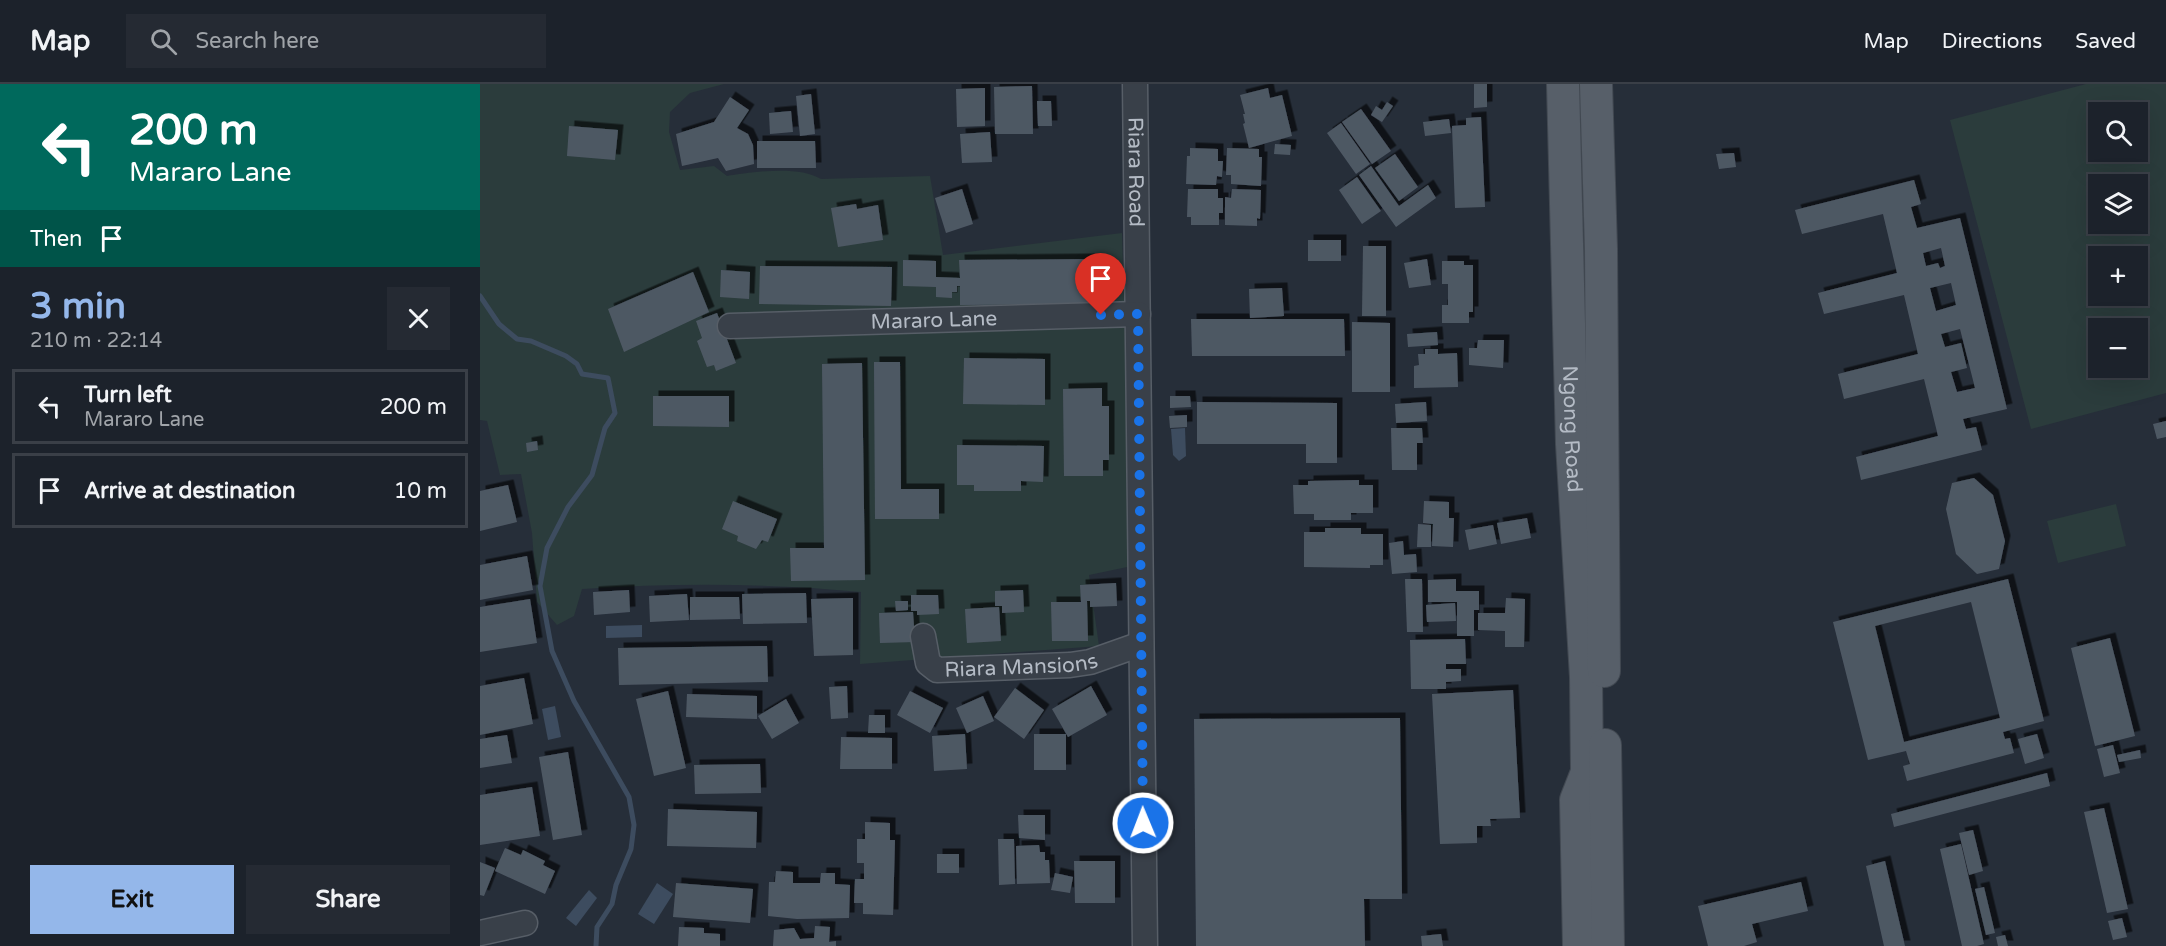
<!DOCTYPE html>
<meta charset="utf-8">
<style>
:root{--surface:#1c222b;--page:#252a33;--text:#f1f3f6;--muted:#a0a4a9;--line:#3a3f47;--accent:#94b7ea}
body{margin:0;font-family:"Varela Round",sans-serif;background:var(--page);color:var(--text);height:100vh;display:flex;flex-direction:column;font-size:22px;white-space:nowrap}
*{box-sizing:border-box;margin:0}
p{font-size:20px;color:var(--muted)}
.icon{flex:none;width:33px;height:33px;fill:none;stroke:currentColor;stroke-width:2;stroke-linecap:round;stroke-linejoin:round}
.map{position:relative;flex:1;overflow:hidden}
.side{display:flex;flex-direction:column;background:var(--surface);width:480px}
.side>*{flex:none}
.top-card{background:#00695c;color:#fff;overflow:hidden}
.buttons{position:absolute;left:1608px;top:18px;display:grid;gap:12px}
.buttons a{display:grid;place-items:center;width:60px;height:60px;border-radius:0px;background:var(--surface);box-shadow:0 6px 24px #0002,0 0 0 2px var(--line);font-size:30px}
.pin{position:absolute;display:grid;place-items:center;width:51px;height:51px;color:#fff;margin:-62px -26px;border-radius:50% 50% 50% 0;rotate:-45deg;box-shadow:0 0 6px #0007}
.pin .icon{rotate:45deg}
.me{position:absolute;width:66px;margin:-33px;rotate:359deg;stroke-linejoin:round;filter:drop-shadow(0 0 4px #0008)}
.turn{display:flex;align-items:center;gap:21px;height:126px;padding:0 30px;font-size:27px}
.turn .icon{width:78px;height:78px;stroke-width:2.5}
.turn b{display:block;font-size:42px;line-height:51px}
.then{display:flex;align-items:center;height:57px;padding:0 30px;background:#0003;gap:12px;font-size:22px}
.round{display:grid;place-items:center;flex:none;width:63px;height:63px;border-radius:0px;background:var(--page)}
.head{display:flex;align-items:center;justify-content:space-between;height:102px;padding:0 30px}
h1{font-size:36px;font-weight:800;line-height:45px;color:var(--accent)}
.action{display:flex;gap:12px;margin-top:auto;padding:12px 30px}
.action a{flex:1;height:69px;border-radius:0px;background:var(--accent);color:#111;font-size:24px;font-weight:800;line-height:69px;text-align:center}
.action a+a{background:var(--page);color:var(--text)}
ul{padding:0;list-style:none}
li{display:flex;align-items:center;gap:18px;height:75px;margin:0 12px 9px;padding:0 18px;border:3px solid var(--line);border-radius:0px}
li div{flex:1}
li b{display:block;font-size:22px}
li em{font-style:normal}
header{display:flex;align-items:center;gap:36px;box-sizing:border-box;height:84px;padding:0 30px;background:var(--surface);border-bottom:2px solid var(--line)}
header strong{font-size:28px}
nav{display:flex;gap:33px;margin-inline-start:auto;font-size:21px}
.search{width:420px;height:54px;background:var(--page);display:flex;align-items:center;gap:15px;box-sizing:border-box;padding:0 21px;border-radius:0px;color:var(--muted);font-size:22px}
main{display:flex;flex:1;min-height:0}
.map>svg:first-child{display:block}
</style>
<header>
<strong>Map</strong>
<div class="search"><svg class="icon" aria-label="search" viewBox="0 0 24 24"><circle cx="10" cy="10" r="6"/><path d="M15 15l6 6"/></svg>Search here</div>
<nav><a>Map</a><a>Directions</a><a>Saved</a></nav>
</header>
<main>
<section class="side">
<div class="top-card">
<div class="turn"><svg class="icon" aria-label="left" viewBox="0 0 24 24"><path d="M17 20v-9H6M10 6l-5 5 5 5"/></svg><div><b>200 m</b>Mararo Lane</div></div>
<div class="then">Then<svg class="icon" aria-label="arrive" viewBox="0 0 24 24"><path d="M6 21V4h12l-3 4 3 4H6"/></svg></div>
</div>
<div class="head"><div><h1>3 min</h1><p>210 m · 22:14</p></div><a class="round"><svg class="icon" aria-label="close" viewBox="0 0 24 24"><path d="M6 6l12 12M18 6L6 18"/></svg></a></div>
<ul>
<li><svg class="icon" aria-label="left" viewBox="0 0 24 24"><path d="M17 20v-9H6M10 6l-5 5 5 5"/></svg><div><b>Turn left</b><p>Mararo Lane</p></div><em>200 m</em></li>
<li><svg class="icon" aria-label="arrive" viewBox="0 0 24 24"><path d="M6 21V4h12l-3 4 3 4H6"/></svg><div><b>Arrive at destination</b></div><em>10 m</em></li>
</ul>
<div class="action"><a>Exit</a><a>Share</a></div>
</section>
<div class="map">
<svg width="1686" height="862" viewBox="0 0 1686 862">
<defs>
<filter id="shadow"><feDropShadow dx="5.5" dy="-5.5" stdDeviation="0" flood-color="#0009"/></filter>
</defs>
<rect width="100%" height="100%" fill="#262e39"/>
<g fill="#2b3c3c" fill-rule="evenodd">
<path d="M0,0H244L210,9L190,28L189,48L200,86L234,82L247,92C272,88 319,81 341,95L450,92L463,171L642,149L652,482L609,491L619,562L380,580L381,508C288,499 195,499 102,505L94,532L77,541L57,518L52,449L41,390L20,391L7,337L0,336Z"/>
<path d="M1606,0H1686V309L1551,345L1470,36ZM1658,28V68H1618V28ZM1658,100V140H1618V100ZM1618,172H1658V212H1618ZM1618,244H1658V284H1618Z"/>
<path d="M1636,420L1646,462L1578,479L1567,437Z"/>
</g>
<g fill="#3d4c5f">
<path d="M705,344L706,372L699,377L693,371L691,345Z"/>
<path d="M162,541V553L126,554V542Z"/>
<path d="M75,622L81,653L68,656L62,625Z"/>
<path d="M177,799L193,810L174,840L158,830Z"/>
<path d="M109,806L117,814L96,842L86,834Z"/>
</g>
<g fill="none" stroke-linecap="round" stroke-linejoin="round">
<path stroke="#3d4c5f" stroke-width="5" d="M0,212L19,240L37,255L51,257L86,272L97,280L102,290L128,294L135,329L125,344L112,391L88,423L67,464L60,502L72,567L94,617L149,713L154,741L151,765L136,801L132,820L117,843L116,862"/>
</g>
<g fill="#4e5864" fill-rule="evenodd" filter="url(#shadow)">
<path d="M994,0H1007V23L994,24Z"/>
<path d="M552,2L553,50H515L514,3Z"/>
<path d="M505,4V42L477,43L476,5Z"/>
<path d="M788,4L790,14L802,11L812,52L769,64L763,40L765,39L763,30H765L760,11Z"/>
<path d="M331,10L335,50L320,52L316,12Z"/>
<path d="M250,13L269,26L257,44L268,50L273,61L274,80L246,87L238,74L202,82L196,50L234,38Z"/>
<path d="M557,17H571L572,42H558Z"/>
<path d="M907,18L913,22L902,38L891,31L896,22L902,26Z"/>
<path d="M881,25L911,67L892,80L862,38Z"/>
<path d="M311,27L313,48L290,50L289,29Z"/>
<path d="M1001,33L1005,123L975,124L972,42L986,41V34Z"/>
<path d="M969,35L971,49L945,52L943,38Z"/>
<path d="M861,39L890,80L876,90L847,49Z"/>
<path d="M89,42L138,46L135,76L87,72Z"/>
<path d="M510,48L512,78L482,79L480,50Z"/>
<path d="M277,57H335L336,84H277Z"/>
<path d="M795,60L811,61L810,71L794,70Z"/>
<path d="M710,64L738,65V77H743L742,93L737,92L736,101L706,100L707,72H710Z"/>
<path d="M747,64L779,65V73H782L781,102L751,100V91H746Z"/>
<path d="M1254,69L1256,83L1239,85L1236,70Z"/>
<path d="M915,70L938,103L919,117L895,84Z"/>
<path d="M891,82L919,122L948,101L956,114L916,143L879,91Z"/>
<path d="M877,93L901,127L882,140L859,106Z"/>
<path d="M1434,96L1441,120L1431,123L1437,144L1480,134L1527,325L1483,335L1486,345L1496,343L1502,366L1381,396L1376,373L1458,352L1444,295L1364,315L1358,290L1438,270L1424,211L1344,230L1338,209L1417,189L1403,130L1322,150L1315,126ZM1461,164L1465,182L1460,184L1458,179L1446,182L1443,169ZM1471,199L1476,221L1456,227L1450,204ZM1480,245L1495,304L1477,308L1471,288L1487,284L1481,259L1465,263L1461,250Z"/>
<path d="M482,105L493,140L466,149L455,114Z"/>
<path d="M708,105H738V114H743V129H739V141H711V133H707Z"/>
<path d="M752,105L781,106L780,135L777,134V142L745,141V113L751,114Z"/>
<path d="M376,120L377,125L398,121L403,156L358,163L351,124Z"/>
<rect x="828" y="156" width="33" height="21"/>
<path d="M883,162H906V232H882Z"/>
<path d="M613,175L614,220L480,221V202H477V208H472V214L456,213V203L423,202V176L456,177V193L480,194L479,176Z"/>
<path d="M947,175L951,201L929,204L924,179Z"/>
<path d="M962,177H984V181H993V228H989V239H962V221H968V200H962Z"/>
<path d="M280,182L412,183L411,222L279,220Z"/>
<path d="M241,186L270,188L269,215L240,213Z"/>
<path d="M213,188L229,228L144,268L128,225Z"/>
<path d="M802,204L804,232L770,234L769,205Z"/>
<path d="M237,229L256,279L236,287L234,281L227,283L217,257L222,254L216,237Z"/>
<path d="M711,235H864L865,272H712Z"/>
<path d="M872,238L910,239V308H872Z"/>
<path d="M957,248L958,261L928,263L927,250Z"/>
<path d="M998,256H1024L1023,284L989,281V264H997Z"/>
<path d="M945,265H958V270L977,269L978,303L934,304V282L939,281L938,270H945Z"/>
<path d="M484,274L565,275V321L483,320Z"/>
<path d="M394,278H420L421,405H459V435H395Z"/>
<path d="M382,279L385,496L311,497L310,464H344L342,280Z"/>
<path d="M622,304V322H629V376H623V392H584L583,305Z"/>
<path d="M173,312H249V343L173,342Z"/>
<path d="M690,312H710L711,323L690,324Z"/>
<path d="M717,318L857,319V379H826V360H717Z"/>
<path d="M946,318L947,337L916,339L915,320Z"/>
<path d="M707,331V343L690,344L689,332Z"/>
<path d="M1686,337V353L1677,355L1673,340Z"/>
<path d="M911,344H942L943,359H937V386H912Z"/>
<path d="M57,357L58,366L47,368L46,359Z"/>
<path d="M477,361L564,362L563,398L541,397V407H494V401H477Z"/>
<path d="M1494,394L1513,411L1525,457L1519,485L1497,490L1476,470L1466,425L1472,399Z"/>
<path d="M879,396V401H893V429H871V436H834V430H814L813,401H828V397Z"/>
<path d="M28,401L37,438L0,447V407Z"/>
<path d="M253,417L297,435L288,458L282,456L276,465L257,457L258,452L242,445Z"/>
<path d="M944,417L969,418V434H974L973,463L952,462L953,440L943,439Z"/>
<path d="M1047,434L1051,454L1021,460L1017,439Z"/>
<path d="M938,440L951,441V463H937Z"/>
<path d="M1013,441L1017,460L989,466L985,446Z"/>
<path d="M845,444H881V450H903V481H890V484L824,483V448H845Z"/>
<path d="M923,457L924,471L936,470L937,488L912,490L909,459Z"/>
<path d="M47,472L53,506L0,516V481Z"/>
<path d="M925,495H942L943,548H927Z"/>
<path d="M976,495V507H999V526H994V552H977V518H948V496Z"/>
<path d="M1528,495L1564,637L1523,648L1525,655L1530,654L1534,669L1427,697L1423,682L1430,680L1426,667L1388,676L1353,538ZM1491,518L1520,634L1424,658L1395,542Z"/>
<path d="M636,499L637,522L610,523V517H607L608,557H572L571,518H601L600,501Z"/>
<path d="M149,506L150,528L114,531L113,508Z"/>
<path d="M543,506L544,528L522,529V522H515V507Z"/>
<path d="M326,509L327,539L263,540L262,510Z"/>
<path d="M207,510L209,536L170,538L169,512Z"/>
<path d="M431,511H458L459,530L437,531V527H431Z"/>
<path d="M210,513H259L260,535L210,536Z"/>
<path d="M373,514V571L334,572L331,515Z"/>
<path d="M1026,514L1045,515L1044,563H1025V547L998,546V529H1025Z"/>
<path d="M50,515L57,559L0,568V523Z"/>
<path d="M415,517H428V526L416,527Z"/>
<path d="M975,519L976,537L947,538L946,521Z"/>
<path d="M519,523L521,557L487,559L485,525Z"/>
<path d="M433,528L435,558L400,559L399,529Z"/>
<path d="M1630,554L1655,652L1615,662L1591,564Z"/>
<path d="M985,555L986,580H966V585H981V597L966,598V605H931L930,556Z"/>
<path d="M287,562L288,598L139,601L138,564Z"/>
<path d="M44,594L53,640L0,651V602Z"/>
<path d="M367,602L368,634L351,635L349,603Z"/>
<path d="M611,602L627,631L588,653L572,625Z"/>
<path d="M535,604L564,626L544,655L514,633Z"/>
<path d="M1033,606L1040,734L1010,735L1011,742H997V759L960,760L952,610Z"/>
<path d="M188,607L206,684L174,692L156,615Z"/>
<path d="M430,607L463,624L450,649L417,631Z"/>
<path d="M207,610L277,612V635L206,633Z"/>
<path d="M503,612L514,637L487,649L476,624Z"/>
<path d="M306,615L319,639L292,655L278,632Z"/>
<path d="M389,631H405V649H388Z"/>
<path d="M920,634L922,815H884L885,862H716L714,635Z"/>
<path d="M485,650L487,685L454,687L452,652Z"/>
<rect x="554" y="650" width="32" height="36"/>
<path d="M1557,650L1564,674L1545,680L1538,655Z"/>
<path d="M27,651L32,679L0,684V655Z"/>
<path d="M361,653L412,654V685H360Z"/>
<path d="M1633,661L1640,689L1624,693L1617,665Z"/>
<path d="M1660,666L1661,674L1639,678L1637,671Z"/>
<path d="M88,668L102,751L73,756L59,673Z"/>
<path d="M280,680L281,709L215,710L214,681Z"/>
<path d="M1567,689L1570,702L1414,743L1411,730Z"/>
<path d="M52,703L60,752L0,761V711Z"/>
<path d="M1624,724L1648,825L1627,829L1604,728Z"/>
<path d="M188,725L277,728L276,764L187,762Z"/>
<path d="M538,731H565V756L539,754Z"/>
<path d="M385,738L410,739V756H415L413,831L383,830V819H374L375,795H384V779H377V755H385Z"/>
<path d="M1493,746L1503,787L1489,791L1479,749Z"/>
<path d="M518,755H534L535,800L519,801Z"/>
<path d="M1481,760L1504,860L1497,862H1482L1460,765Z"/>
<path d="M559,761L560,768H565V776H569L570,799L537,800L536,762Z"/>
<path d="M25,764L41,771L43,766L65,777L63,781L75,787L65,810L15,787Z"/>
<rect x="457" y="770" width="22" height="19"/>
<path d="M594,777H635V819H595Z"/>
<path d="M1405,777L1425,862H1404L1386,782Z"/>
<path d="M0,778L15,784L4,812L0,811Z"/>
<path d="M296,787L313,788V799H340L341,789H355V800L370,801L369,834L317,835L288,832L289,798H295Z"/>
<path d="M575,789L593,793L590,809L571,806Z"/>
<path d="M1321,798L1328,827L1272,840L1277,858L1264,862H1228L1218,822Z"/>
<path d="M196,799L273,805L270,839L193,833Z"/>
<path d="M1504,803L1515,849L1506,851L1495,805Z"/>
<path d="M1642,834L1647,853L1633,856L1628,837Z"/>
<path d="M335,842L350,843L349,858L356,857V862H293L294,846L314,844L320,855L334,854Z"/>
<path d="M199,843L224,844V849L240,850V862H198Z"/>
<path d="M961,850L963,862H942L941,852Z"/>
<path d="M1525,851L1528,862H1518L1516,853Z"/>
</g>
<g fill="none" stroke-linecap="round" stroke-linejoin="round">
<g stroke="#575e67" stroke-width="27">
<g id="minor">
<path id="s1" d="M655,0L665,862"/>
<path id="s2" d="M250,242L658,230"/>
<path id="s3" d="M443,552L448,579L457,586L590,581L610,578L661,560"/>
<path d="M0,849L45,839"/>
</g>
</g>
<g stroke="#424952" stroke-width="34">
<g id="major">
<path id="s4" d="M1083,0L1092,360L1106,593L1107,688L1096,716L1099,862"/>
<path d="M1116,0L1121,165L1124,587"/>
<path d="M1125,661L1128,862"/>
</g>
</g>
<use href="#minor" stroke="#394049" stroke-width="24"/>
<use href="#major" stroke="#575f69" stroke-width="32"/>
</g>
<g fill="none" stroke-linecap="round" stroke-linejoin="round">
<path stroke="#1a73e8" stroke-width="10" stroke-dasharray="0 18" d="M621,231L658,230L663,739"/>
</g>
<g text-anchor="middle" stroke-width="6" stroke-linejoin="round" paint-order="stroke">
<g font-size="21" fill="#b4bbc5" stroke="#1e252e">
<text dy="7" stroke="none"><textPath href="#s1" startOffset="88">Riara Road</textPath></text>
<text dy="7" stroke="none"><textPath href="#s2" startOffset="204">Mararo Lane</textPath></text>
<text dy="7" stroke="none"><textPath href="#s4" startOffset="345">Ngong Road</textPath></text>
<text dy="7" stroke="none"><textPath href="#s3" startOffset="123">Riara Mansions</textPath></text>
</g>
</g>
</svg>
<div class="buttons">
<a><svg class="icon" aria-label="search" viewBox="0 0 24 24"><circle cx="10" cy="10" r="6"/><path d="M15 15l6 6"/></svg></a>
<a><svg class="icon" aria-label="layers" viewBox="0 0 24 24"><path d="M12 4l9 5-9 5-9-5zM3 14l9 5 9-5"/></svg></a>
<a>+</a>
<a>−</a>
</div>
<div class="pin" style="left:621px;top:231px;background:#d93025"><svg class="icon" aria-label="arrive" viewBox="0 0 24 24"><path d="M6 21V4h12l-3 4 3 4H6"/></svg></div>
<svg class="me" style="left:663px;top:739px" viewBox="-20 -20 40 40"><circle r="17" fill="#1a73e8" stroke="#fff" stroke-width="3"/><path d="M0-11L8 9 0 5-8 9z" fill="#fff"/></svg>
</div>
</main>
